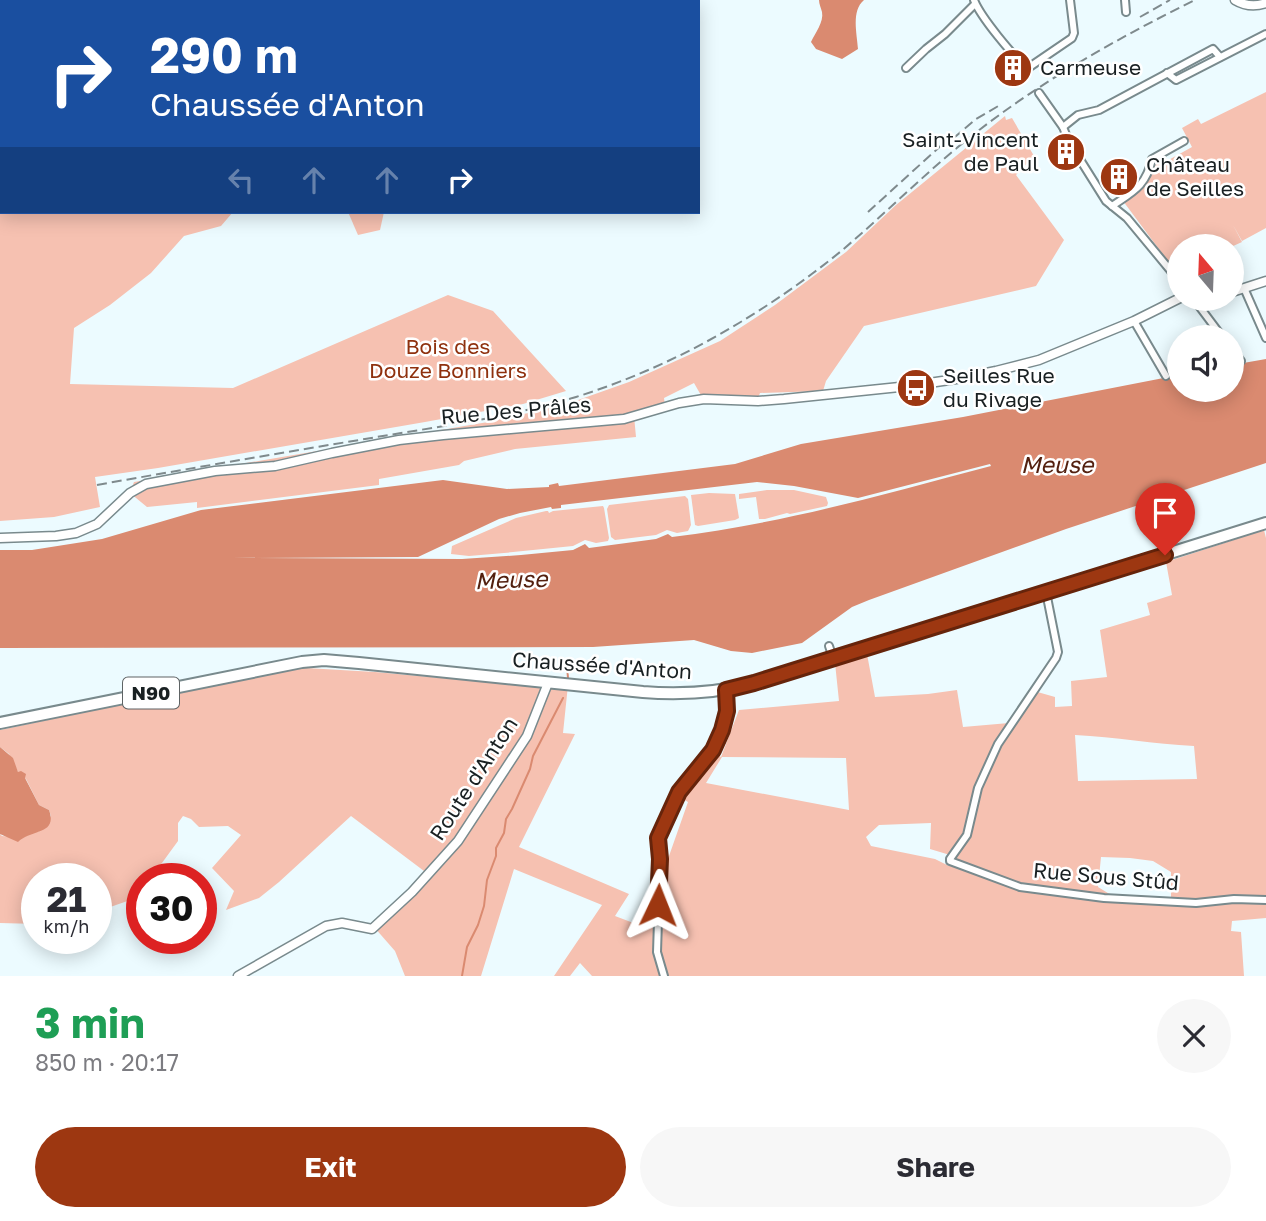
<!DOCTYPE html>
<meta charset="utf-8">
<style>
:root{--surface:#fff;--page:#f7f7f7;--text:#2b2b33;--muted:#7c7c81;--accent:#9d3711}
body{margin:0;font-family:"Golos Text",sans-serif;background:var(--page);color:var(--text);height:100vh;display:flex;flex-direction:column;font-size:26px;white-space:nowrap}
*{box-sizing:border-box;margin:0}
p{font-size:23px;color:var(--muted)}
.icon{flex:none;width:38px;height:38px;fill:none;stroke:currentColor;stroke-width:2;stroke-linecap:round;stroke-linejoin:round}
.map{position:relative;height:976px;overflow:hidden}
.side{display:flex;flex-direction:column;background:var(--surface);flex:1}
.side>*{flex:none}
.top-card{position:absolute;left:0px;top:0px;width:700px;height:214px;box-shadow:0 4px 18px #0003;background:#1a4fa0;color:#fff;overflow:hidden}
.needle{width:46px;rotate:341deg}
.fabs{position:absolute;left:1167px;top:234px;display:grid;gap:14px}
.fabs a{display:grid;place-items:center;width:77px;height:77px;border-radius:50%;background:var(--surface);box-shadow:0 4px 18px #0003;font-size:35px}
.speed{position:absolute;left:21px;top:863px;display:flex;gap:14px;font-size:35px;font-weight:700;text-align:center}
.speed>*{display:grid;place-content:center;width:91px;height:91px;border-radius:50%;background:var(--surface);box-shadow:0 4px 18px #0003;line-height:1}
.speed small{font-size:18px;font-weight:400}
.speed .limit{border:10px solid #d22;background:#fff;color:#111}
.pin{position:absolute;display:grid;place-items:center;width:60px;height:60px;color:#fff;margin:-72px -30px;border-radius:50% 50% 50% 0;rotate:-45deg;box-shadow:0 0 7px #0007}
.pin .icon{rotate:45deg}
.me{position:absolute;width:77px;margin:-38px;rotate:2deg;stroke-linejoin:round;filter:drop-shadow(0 0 5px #0008)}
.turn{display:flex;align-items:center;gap:24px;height:147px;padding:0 35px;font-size:32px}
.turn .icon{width:91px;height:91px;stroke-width:2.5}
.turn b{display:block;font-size:49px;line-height:60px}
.lanes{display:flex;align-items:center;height:66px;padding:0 35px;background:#0003;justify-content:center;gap:35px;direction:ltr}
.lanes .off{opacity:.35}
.round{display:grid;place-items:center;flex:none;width:74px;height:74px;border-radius:37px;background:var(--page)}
.summary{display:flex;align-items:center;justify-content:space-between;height:119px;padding:0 35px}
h1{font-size:42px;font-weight:700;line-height:52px;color:#1e9e55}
.button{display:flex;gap:14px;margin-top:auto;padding:14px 35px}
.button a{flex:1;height:80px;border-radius:42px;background:var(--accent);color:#fff;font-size:28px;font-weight:700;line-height:80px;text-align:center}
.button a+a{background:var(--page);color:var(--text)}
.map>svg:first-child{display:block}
</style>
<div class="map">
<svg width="1266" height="976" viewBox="0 0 1266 976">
<rect width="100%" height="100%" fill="#ecfbff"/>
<g fill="#f6c1b1" fill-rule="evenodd">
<path d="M0,0L6,2H2V212H233L221,226L184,236L151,273L110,305L74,328L70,384L233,388L448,295L493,311L566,391L523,404L425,422L158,468L95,477L100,507L54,517L0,521Z"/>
<path d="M132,0H417V2H131Z"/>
<path d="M1266,92V228L1242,241L1233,225L1242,242L1231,247H1180L1179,276L1123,201C1130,196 1142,191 1147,183C1151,177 1152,169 1157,163L1165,162L1192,147L1182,128L1198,119L1201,124Z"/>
<path d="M1005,116L1006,120L1012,118L1034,156L1016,175L1064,240L1036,286L864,326L826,381L823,391L760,393L758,398L702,397L694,383L664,398L665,406L634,416L636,437L515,449L464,461L459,465L379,479V485L197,508V502L147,507L130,493L134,482L488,422L564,405L629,382L720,341L775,305L846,252L896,205Z"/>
<path d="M348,212H384L380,230L358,235Z"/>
<path d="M767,490H794L826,497L828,503L827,506L790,514L787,513L765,519H759L756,497L739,499V494Z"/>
<path d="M709,493L735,494L739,518L735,520L698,526L695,525L691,495Z"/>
<path d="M685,496L688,499L691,525L688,531L677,533L667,530L656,535L615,540L611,537L607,509L609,505Z"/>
<path d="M603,506L604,508L609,538L608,541L596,543L585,540L573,546L504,553L469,556L451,554L452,546L516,518L546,511H548L549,513L553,511Z"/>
<path d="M1264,530L1266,538V918L1232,921L1231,931L1241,932L1244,976H592L580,963L570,976H554L602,905L514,869L481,976H405L395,951L374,927L428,874L351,816L279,882L259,898L226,910L234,891L212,868L241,835L228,826L199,827L191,819L183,816L178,823V841L151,878H142V890L136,898L96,912V878H37V924L0,923V834L2,836L22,838L32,832H38L51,816L49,810L39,805L26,779L18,772L9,754L0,747V730L250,677L306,668L375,672L542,687L538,704L547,688L568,685L563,733L575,734L519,847L629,894L615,916L644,927L688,802L679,797L713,753L721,757L739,710L839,701L835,663L867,654L875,697L928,694L957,690L963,727L1009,723L994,745L979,777L963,838L950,855L930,849L931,823L879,825L866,837L871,846L935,859L949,866L966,841L982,782L1009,729L1034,691L1055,697V707L1072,706L1071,681L1107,677L1100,630L1150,615L1147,603L1172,595L1166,562ZM1075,735C1115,737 1154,744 1194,746L1197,779L1078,781ZM722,757L846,758L849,810L706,783ZM1101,857L1130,858L1153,861L1171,872V898L1169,901H1121L1098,887Z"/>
</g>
<g fill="#da8a70" fill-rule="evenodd">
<path d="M819,0H864C851,11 857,33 858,49L842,59L816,49L811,42C815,33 824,22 822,12C821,8 819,4 819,0Z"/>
<path d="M1266,359V463L1066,529L869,600L852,607L802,643L752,653L731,651L694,640L593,647L0,648V550H32L102,539L201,510L443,480L507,489L549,487V485L558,483L559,486L735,464L801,444L963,417L1179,375L1180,390H1232V365ZM990,464L991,466C885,494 781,524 672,537L668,534L656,539L589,548L585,544L573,550L521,555L462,559L232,558L418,557L499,519L520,513L551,507L552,509L561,508V505L757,482L794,486L858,498Z"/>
<path d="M0,747L13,758L18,772L21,771L26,774L25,778L39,805L49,810C58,835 31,829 18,842L0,834Z"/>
</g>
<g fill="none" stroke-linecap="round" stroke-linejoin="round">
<g stroke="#da8a70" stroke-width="2">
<path d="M567,666L568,678"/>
<path d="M462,976L467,947L478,925L484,906L487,880L496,856V848L504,833L506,819L512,809L530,769L533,756L563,698"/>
</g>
<g stroke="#798a8d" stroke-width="10">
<g id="minor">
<path d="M974,0C980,16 1014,58 1028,68L1072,38L1074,33L1070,0"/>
<path d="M1125,0L1126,12"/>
<path d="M906,68L926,49L945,34L975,4"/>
<path d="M1167,73L1176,80L1266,34"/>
<path d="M1039,93L1063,127L1069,142L1106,201L1127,218L1180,282"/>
<path d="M1063,127L1078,115L1099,110L1213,49L1220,57"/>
<path d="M1112,206C1134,191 1146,186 1152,159L1184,141"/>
<path d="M1244,288L1266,338"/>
<path d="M1196,302L1223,338"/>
<path d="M1134,321L1166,376"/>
<path d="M1232,349L1241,361"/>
<path d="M1046,592L1058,652L1056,658L998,744L978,788L967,835L950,859V861L1020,887L1104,898L1196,903L1234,899L1266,900"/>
<path d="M829,646L833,658"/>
<path d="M664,976L657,952L660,859L658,838L679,792L713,750L722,730L727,711L726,690"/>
</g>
</g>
<g stroke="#798a8d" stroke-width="11">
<g id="tertiary">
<path d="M1235,0C1245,6 1255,7 1266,3"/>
<path d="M1232,292L1266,281"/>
<path d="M1193,299L1196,302L1210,299"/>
<path d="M0,538L56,536L76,533L97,524L130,493L146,484L215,471L275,466L332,453L399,440L443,435L624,419L679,403L704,399L758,401L784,399L909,386L956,379L996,371L1039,360L1134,321L1180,298"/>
<path d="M238,976L326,926L342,923L372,929L412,892L458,841L527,736L548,683"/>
</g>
</g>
<g stroke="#798a8d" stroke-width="14">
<path id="primary" d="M0,723L302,662L324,660L359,663L643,692C681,695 717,693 754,683L1266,523"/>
</g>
<use href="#minor" stroke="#fff" stroke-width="6"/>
<use href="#tertiary" stroke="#fff" stroke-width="8"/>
<use href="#primary" stroke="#fff" stroke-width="10"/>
<g stroke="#7f8a8d" stroke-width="2" stroke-dasharray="10 5" stroke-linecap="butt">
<path d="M1140,17L1170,0"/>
<path d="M942,148L976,119L1000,105"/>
<path d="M868,212L946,141"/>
<path d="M97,485C186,469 275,454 365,439C435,427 507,418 576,397C633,379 688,354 739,323C774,302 808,278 840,252C884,215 924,174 969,138C1038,83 1116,39 1195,0"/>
</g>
</g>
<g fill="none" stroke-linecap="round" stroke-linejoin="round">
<g stroke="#66240b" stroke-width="18">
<path id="route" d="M658,905L660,859L658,838L679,792L713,750L722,730L727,711L726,690L754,683L1165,555"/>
</g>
<use href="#route" stroke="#9d3711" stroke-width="12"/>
</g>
<defs>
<g id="building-disc" transform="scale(2.0125)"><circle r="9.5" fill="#9d3711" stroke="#fff"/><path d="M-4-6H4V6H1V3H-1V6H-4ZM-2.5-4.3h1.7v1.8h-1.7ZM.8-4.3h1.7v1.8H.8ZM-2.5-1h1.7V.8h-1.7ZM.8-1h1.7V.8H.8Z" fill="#fff"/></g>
<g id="bus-disc" transform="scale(2.0125)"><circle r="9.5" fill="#9d3711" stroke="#fff"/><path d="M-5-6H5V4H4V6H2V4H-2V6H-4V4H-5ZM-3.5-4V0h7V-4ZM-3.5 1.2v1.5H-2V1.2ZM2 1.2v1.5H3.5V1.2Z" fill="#fff"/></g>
</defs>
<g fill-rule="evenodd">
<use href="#building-disc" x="1013" y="68"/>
<use href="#building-disc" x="1066" y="152"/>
<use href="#building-disc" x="1119" y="177"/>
<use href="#bus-disc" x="916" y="388"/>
</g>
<g text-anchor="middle" stroke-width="5" stroke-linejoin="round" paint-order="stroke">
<rect fill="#fff" stroke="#5e6364" stroke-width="2" x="123" y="677.5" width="56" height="31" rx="5"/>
<g font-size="19" font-weight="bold" fill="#192022">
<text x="151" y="700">N90</text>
</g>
<g font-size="21" fill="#192022" stroke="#fff" text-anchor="start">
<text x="1040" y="75">Carmeuse</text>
<text x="1039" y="147" text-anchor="end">Saint-Vincent<tspan x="1039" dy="24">de Paul</tspan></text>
<text x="1146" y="172">Château<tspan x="1146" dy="24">de Seilles</tspan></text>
<text x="943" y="383">Seilles Rue<tspan x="943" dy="24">du Rivage</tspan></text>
</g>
<g font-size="21" fill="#8f310e" stroke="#fff">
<text x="448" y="354">Bois des<tspan x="448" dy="24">Douze Bonniers</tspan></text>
</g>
<g font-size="21" fill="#192022" stroke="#fff">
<text transform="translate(516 411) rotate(-5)" y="7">Rue Des Prâles</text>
<text transform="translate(602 666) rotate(4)" y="7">Chaussée d'Anton</text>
<text transform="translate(474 779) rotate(-57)" y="7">Route d'Anton</text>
<text transform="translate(1106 877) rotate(5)" y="7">Rue Sous Stûd</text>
</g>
<g font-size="23" font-style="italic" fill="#53200f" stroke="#fff">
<text x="1057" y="473">Meuse</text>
<text transform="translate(511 580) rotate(-2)" y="8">Meuse</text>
</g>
</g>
</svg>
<div class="fabs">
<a><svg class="needle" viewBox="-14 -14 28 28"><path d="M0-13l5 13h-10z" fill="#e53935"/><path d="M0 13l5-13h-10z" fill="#7c7c81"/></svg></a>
<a><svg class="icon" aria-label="sound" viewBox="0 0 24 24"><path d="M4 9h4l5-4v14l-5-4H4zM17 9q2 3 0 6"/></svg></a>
</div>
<div class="speed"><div>21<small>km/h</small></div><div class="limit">30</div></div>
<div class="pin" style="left:1165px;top:555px;background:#d93025"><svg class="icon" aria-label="arrive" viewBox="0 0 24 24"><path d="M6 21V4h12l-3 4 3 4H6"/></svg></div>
<svg class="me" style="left:658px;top:905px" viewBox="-20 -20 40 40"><path d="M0-17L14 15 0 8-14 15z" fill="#9d3711" stroke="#fff" stroke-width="4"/></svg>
<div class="top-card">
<div class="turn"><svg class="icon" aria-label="right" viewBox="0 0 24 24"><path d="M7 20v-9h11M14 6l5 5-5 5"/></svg><div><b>290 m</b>Chaussée d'Anton</div></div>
<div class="lanes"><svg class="icon off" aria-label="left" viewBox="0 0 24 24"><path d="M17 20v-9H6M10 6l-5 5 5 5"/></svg><svg class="icon off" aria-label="ahead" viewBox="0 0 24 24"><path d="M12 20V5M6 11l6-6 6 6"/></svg><svg class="icon off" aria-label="ahead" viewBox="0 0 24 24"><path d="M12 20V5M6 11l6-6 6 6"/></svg><svg class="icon" aria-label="right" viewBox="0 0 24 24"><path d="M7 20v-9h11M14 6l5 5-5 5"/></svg></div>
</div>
</div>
<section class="side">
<div class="summary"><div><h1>3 min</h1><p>850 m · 20:17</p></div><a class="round"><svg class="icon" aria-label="close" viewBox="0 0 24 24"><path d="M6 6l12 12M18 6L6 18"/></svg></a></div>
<div class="button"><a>Exit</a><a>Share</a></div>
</section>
